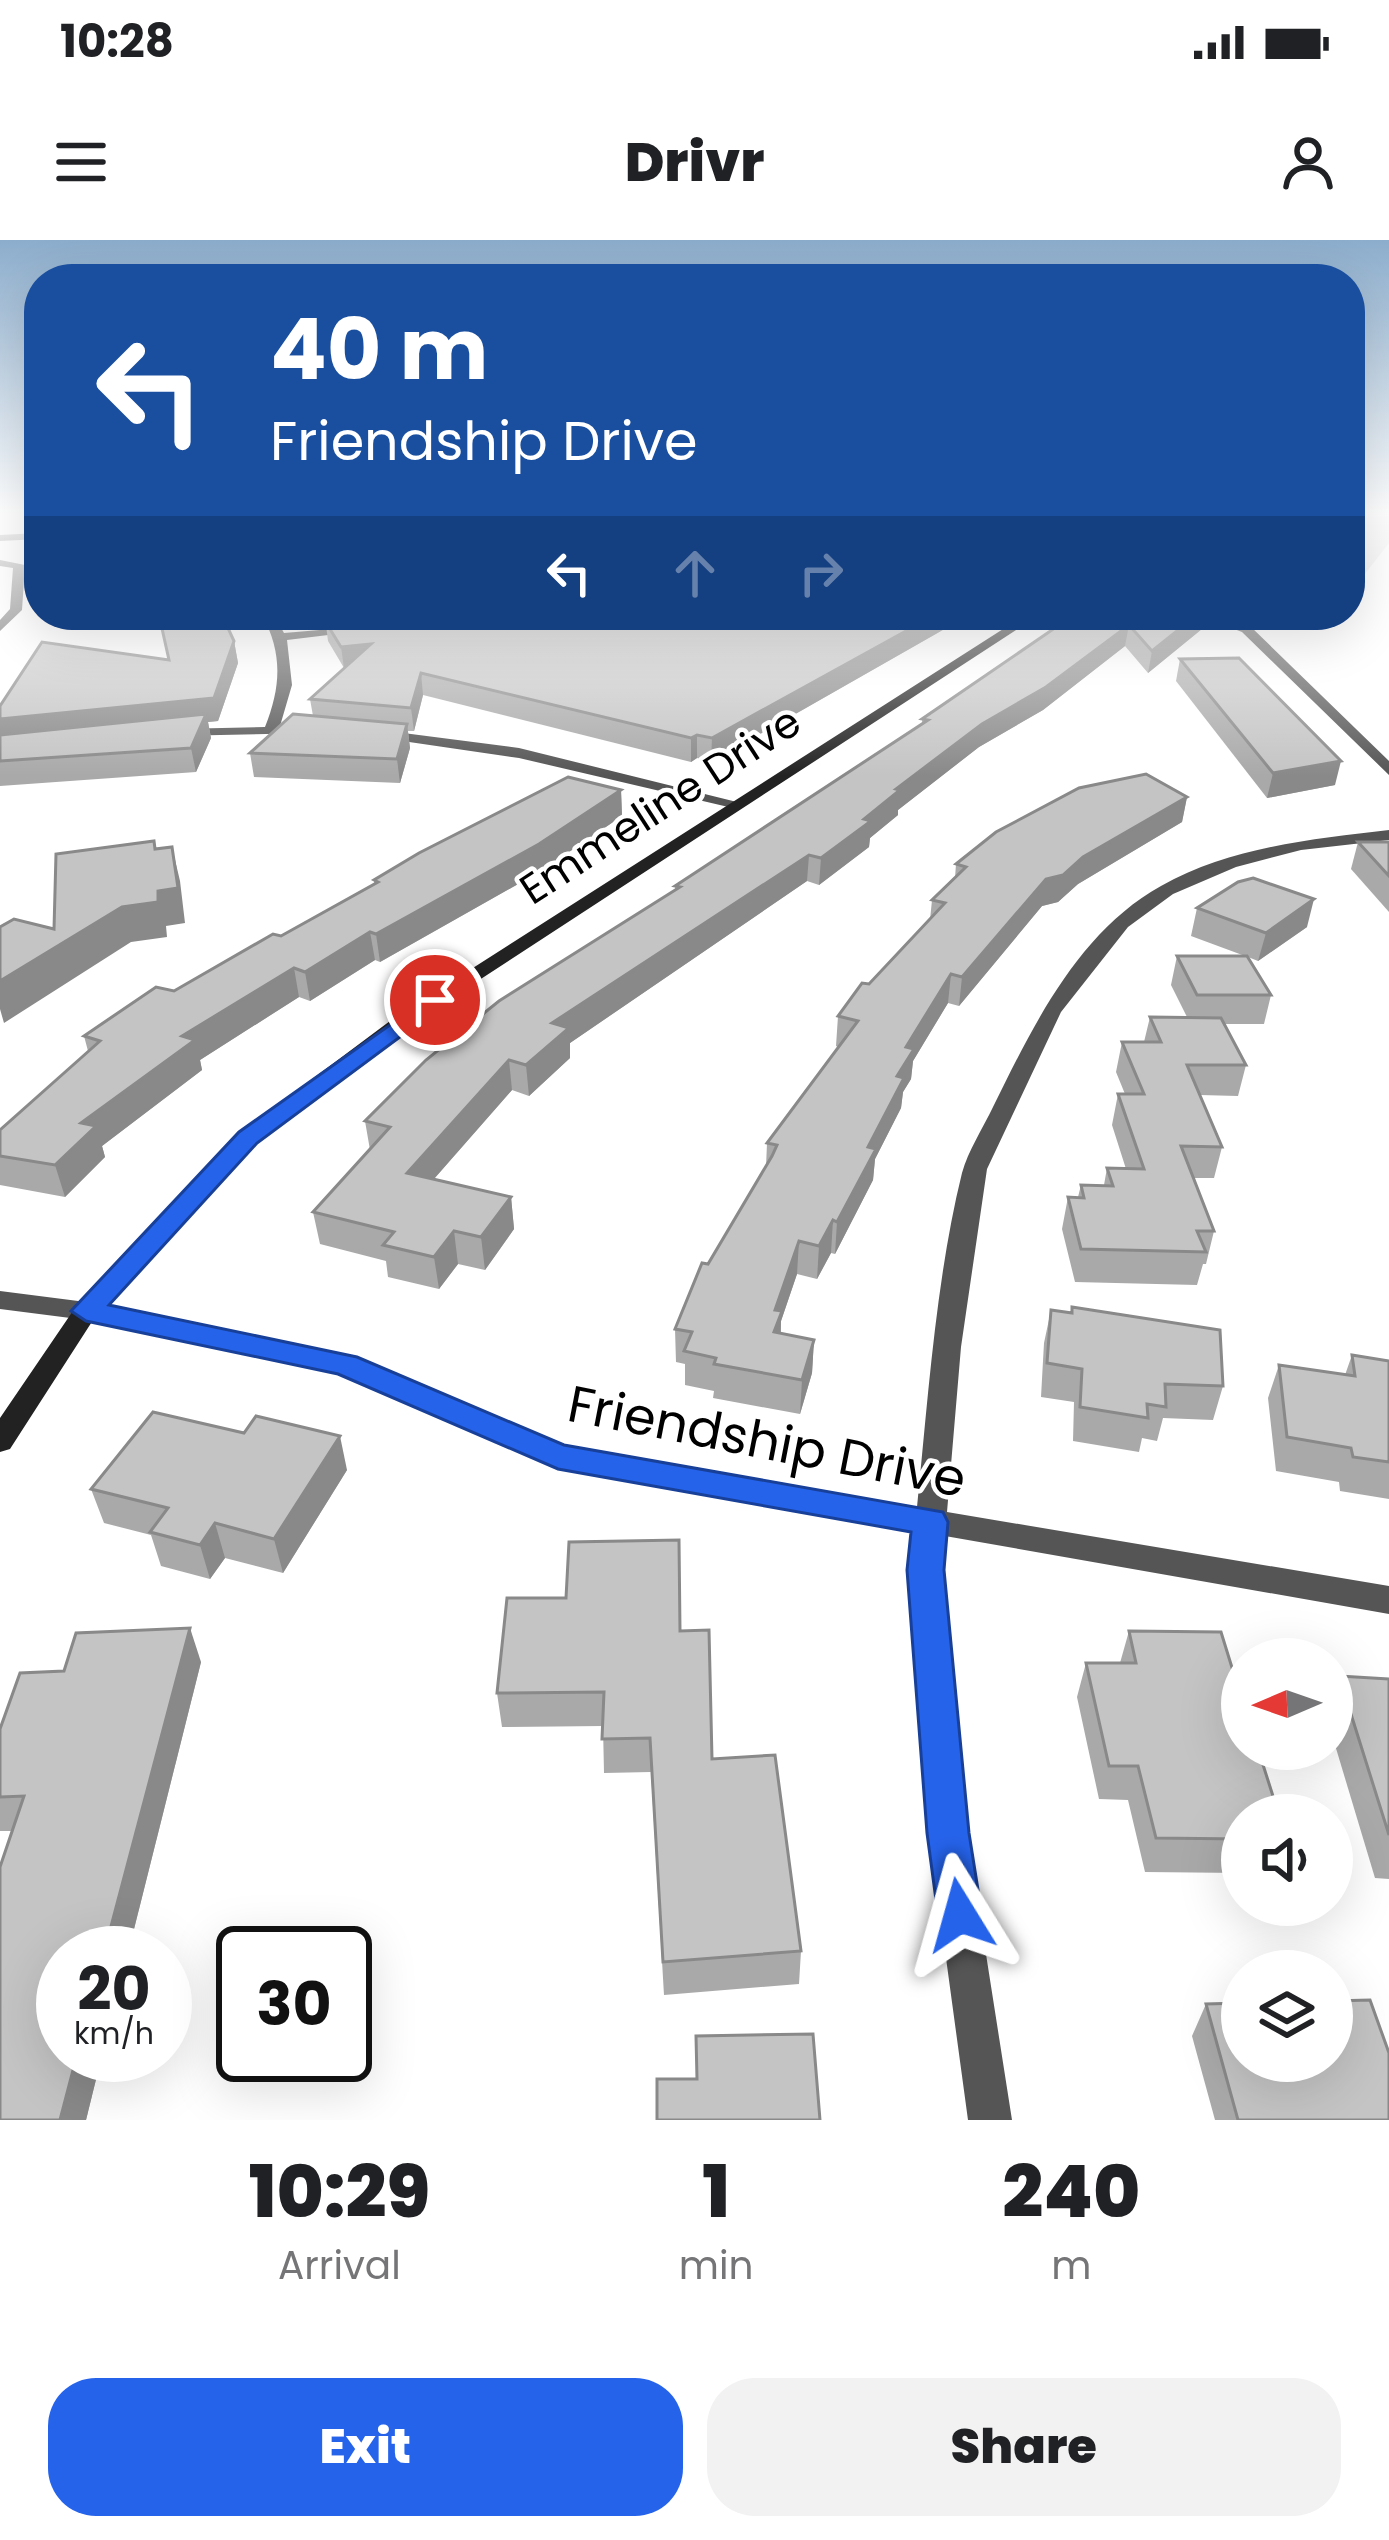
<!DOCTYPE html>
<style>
:root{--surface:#fff;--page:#f2f2f2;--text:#202124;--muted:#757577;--accent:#2563eb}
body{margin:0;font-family:Poppins,sans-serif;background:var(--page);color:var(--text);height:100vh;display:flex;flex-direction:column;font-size:45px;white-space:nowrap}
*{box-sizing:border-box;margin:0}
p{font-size:39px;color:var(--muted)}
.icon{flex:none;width:66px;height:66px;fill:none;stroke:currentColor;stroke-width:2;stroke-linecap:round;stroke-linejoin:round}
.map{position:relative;height:1880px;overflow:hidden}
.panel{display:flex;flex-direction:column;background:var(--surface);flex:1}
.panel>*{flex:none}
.guide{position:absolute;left:24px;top:24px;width:1341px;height:366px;border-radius:48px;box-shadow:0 12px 48px #0002;background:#1a4fa0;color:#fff;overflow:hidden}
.needle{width:78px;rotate:268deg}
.controls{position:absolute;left:1221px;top:1398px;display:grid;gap:24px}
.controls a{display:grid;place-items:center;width:132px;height:132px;border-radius:50%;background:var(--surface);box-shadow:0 12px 48px #0002;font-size:60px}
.speed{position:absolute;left:36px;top:1686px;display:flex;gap:24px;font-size:60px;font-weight:700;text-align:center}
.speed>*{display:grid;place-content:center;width:156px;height:156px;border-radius:50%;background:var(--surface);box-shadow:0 12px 48px #0002;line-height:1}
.speed small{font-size:30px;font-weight:400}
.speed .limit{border:6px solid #111;border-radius:18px;background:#fff;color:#111}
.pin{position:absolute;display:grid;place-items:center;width:102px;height:102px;color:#fff;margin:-51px;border:6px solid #fff;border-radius:50%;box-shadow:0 3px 12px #0007}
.me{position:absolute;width:132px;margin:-66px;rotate:352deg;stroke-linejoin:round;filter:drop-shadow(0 0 9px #0008)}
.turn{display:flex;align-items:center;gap:42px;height:252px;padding:0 48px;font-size:54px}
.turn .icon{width:156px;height:156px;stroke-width:2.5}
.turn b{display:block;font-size:84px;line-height:102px}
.lanes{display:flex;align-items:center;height:114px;padding:0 48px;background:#0003;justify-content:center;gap:60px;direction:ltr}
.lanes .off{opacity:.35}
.eta{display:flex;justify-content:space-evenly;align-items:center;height:204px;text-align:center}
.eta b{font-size:72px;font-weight:800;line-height:84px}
.cta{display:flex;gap:24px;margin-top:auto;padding:24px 48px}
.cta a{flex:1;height:138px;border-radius:48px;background:var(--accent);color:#fff;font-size:48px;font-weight:800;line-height:138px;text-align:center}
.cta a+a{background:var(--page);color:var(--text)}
.status{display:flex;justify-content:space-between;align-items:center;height:84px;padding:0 60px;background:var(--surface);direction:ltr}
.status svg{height:33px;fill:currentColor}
header{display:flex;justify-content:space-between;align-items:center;height:156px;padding:0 48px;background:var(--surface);font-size:54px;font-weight:800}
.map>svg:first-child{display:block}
</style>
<div class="status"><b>10:28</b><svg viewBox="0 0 49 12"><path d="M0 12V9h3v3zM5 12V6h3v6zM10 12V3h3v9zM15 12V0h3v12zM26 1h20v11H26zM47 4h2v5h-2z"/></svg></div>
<header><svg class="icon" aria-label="menu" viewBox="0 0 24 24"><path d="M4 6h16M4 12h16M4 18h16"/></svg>Drivr<svg class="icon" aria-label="person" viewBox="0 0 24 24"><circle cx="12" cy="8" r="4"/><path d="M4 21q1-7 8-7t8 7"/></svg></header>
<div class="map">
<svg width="1389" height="1880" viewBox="0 0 1389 1880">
<rect width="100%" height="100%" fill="#fff"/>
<path fill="#dcdcdc" d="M1350,273H1389V303L1350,353Z"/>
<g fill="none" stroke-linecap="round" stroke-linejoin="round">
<path fill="#555" fill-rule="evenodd" d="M0,320L25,325L22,370L0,391V380L10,369L13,328L0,326Z"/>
<g fill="#555" fill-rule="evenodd">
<path d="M262,375H274L284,393L355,387L361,391L287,400L292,445L280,486H310L317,490L315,493L172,496V490L177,489L265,487C281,447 283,413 262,375Z"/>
<path d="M1198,375H1216L1250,386L1389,521V535L1242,392Z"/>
<path d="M380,490L519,508L745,564L737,569L519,518L375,497V491Z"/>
<path d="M1389,590V600L1301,610L1236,627L1173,654L1128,687L1061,772L987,929L961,1107L947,1272L1389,1346V1374L945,1296L942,1330L967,1593L1012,1880H968L929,1593L910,1330L914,1290L558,1228L340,1132L86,1080L0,1069V1051L86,1062L346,1114L563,1207L917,1267C928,1159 936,1038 962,933C968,911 983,888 993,867C1033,786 1078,692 1161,646C1230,607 1312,599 1389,590Z"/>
</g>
<g fill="#222" fill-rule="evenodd">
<path d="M39,293V299L0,301V295Z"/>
<path d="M1025,375H1039L404,789L256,903L95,1077L10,1209L0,1212V1178L77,1065L240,893L390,781Z"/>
</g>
</g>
<g fill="#a9a9a9">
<path d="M314,375H969L711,522L697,518L691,522L423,455L414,491H408L410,508L400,543L254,537L250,513L313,476L310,459L344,428L328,401L326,385L319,386Z"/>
<path d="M1133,375H1210L1208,384L1148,433L1125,406L1043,470L979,507L898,570V575L870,598L869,607L819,645L807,641L570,803V818L529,856L512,850L434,939L511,957L514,989L485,1030L458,1024L439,1049L388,1037L386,1021L320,1004L313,972L370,910L365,881L675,651V646L922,484V479L1075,382H1126Z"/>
<path d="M234,401L238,423L218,481L208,482L211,498L196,532L0,546V466Z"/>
<path d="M1180,419L1335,545L1267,558L1176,441Z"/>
<path d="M621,550L622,576L541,631L380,722L375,720L310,761L299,757L200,820L202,830L102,906L105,917L65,957L0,945V890L88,811L84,796L281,696L374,644V640Z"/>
<path d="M1187,557L1182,582L1078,644L1058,662L1042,666L959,766L948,763L913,821L911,839L903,852L901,868L875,919L873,940L835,1014L831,1013L817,1039L797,1034L781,1081V1094L814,1100L812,1133L800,1174L713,1158L714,1151L685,1145V1124L676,1122L675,1089L708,1024L766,927L767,903L838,807L836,806L838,776L930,680L932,660L955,638L956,624Z"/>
<path d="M1358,602H1389V672L1351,629Z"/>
<path d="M1197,668L1307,687L1258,721L1248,717L1271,755L1264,784H1224L1246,825L1238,856L1200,855L1222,907L1214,938H1193L1214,991L1206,1024H1203L1197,1045L1075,1042L1062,989L1068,957H1078L1081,945H1104L1107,928L1126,929L1112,885L1118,854H1125L1116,832L1122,802H1144L1150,777H1187L1171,745L1177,716H1245L1191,696Z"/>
<path d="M1072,1067L1223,1146L1213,1180L1163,1178L1157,1201L1142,1198L1139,1212L1073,1201L1074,1162L1041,1157L1044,1103L1051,1070L1071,1073Z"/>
<path d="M1352,1115L1389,1121V1259L1340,1251L1339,1242L1276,1231L1268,1158L1279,1125L1345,1135Z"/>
<path d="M347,1230L283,1333L225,1318L210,1339L161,1326L151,1295L104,1283L91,1249Z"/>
<path d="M680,1391L712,1519L801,1711L799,1744L664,1755L651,1532L604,1533L603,1486L502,1487L497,1453Z"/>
<path d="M1129,1391L1242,1575V1633L1145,1632L1128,1560L1099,1559L1077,1457L1086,1423H1120Z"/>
<path d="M201,1422L128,1713H63L102,1815L86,1880H0L12,1591H0V1489L64,1431Z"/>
<path d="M1339,1436L1389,1439V1639L1375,1638L1332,1495V1453Z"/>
<path d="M1206,1764L1389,1880H1215L1192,1796Z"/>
</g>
<g fill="#898989">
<path d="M318,375H437L325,381L326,385L319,386Z"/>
<path d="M935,375H969L711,522L712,498Z"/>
<path d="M1197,375H1210L1208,384L1148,433L1152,411Z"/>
<path d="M1129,385L1125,406L1043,470L979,507L898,570V575L870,598L869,607L819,645L821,618L896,549L982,484Z"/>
<path d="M234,401L238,423L218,481L208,482L211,498L196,532L191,508L0,503V479Z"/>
<path d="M371,404L344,428L341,407Z"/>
<path d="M421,433L423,455L414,491L411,468Z"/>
<path d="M407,484L410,508L400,543L397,519Z"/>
<path d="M697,495V518L691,522V498Z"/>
<path d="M1341,521L1335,545L1267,558L1273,533Z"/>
<path d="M621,550L622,576L541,631L380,722L376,694Z"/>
<path d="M1187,557L1182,582L1078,644L1058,662L1042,666L959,766L962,737L1046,639Z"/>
<path d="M172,607L180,641L185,683L166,686L167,697L131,702L4,783L0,769V741L122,667L158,651Z"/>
<path d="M809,615L807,641L570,803V818L529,856L526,825L552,783Z"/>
<path d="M1314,659L1307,687L1258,721L1266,693Z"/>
<path d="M370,692L375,720L310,761L305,732Z"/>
<path d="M294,728L299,757L200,820L202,830L102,906L105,917L65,957L55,925L81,883L182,796Z"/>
<path d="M951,734L948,763L913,821L911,839L903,852L901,868L875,919L873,940L835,1014L837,982L897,836L906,807Z"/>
<path d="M509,820L512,850L411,965L407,933Z"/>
<path d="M511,957L514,989L485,1030L481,997Z"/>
<path d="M833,980L831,1013L817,1039L819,1006Z"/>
<path d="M454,991L458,1024L439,1049L434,1017Z"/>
<path d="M799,1001L797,1034L781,1081L780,1104L773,1126L775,1070Z"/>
<path d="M814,1100L812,1133L800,1174L802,1140Z"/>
<path d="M340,1196L347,1230L283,1333L274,1299Z"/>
<path d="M215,1283L225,1318L210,1339L200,1305Z"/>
<path d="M190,1388L201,1422L128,1713H104Z"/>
<path d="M77,1815H102L86,1880H60Z"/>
</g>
<g fill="#c4c4c4" stroke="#898989" stroke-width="3">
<path d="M159,375H222L234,401L214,458L0,479V466L42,402L169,420Z"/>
<path d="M407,375H935L712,498L697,495L691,498L421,433L411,468L310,459L371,404L341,407L325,381Z"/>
<path d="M1086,375L1126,382L1133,375H1197L1152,411L1129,385L1046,447L982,484L896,549L900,550L864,579L871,581L821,618L809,615L552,783L569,788L526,825L509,820L407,933L511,957L481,997L454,991L434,1017L383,1005L394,992L313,972L390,887L365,881L426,820L499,761L680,647L675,646L928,480L922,479L1065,381L1075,382Z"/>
<path d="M1239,418L1341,521L1273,533L1180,419Z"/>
<path d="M206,474L191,508L0,521V495Z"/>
<path d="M293,474L407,484L397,519L250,513Z"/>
<path d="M1146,534L1187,557L1083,617L1063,635L1046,639L962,737L951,734L906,807L914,809L897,836L904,838L868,907L876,909L837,982L833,980L819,1006L799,1001L775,1070L782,1071L774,1092L814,1100L802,1140L714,1124L716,1118L684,1111L692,1092L675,1089L702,1023L708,1024L772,916L777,905L767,903L858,781L838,776L862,743L869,744L945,663L932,660L966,627L956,624L996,592L1079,548Z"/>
<path d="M568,537L621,550L539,604L376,694L370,692L305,732L294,728L182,796L195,800L81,883L96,886L55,925L0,916V890L100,801L84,796L156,747L174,751L273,694L281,696L378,642L374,640L419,613Z"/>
<path d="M154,601L155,609L172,607L178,648L158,651V662L122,667L0,741V687L14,679L54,689L56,614Z"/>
<path d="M1358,602H1389V636Z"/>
<path d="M1253,638L1314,659L1266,693L1197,668L1238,642Z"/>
<path d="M1177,716H1247L1271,755H1197Z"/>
<path d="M1150,777L1221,778L1246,825H1187L1222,907L1181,906L1214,991H1197L1206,1012L1081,1009L1068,957L1084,958L1081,945L1113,946L1107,928L1144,929L1118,854H1144L1122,802H1161Z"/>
<path d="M1072,1067L1220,1090L1223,1146L1165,1144L1166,1167L1147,1164L1148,1178L1080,1167L1082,1129L1047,1123L1051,1070L1072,1073Z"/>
<path d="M1352,1115L1389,1121V1222L1353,1217L1351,1208L1287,1197L1279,1125L1355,1136Z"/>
<path d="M153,1172L244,1193L256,1176L340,1196L274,1299L215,1283L200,1305L150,1292L168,1268L91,1249Z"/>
<path d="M679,1300L680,1391L709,1390L712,1519L775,1515L801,1711L663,1722L650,1498L602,1499L604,1452L497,1453L507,1358H566L569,1302Z"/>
<path d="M190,1388L104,1713H63V1815H77L60,1880H0V1627L24,1556L0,1557V1489L20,1433L64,1431L76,1393Z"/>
<path d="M1129,1391L1221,1392L1242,1460V1509H1258L1279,1575H1242V1599L1156,1598L1138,1526H1109L1086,1423H1136Z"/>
<path d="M1339,1436L1389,1439V1595Z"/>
<path d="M1370,1760L1389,1813V1880H1238L1206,1764L1242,1763V1821H1332V1761Z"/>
<path d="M813,1794L820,1880H657V1839H697L696,1796Z"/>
</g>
<linearGradient id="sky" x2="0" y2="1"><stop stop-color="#8cadcc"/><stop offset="0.51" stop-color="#fff"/><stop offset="1" stop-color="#fff" stop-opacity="0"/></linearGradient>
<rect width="1389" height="536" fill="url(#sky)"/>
<path fill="#2563eb" stroke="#184099" stroke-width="3" d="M435,753L446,760L443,765L257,903L109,1065L357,1117L564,1205L943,1272L948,1282L944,1330L969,1593L982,1675L976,1691L960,1697L944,1691L938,1675L927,1593L907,1330L911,1292L558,1229L338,1134L86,1081L71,1071L239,892Z"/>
<g text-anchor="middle" stroke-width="9" stroke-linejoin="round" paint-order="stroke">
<g font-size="42" fill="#000" stroke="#fff">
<text transform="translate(660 565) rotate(-33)" y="15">Emmeline Drive</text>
</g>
<g font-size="51" fill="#000" stroke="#fff">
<text transform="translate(767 1201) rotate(11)" y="18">Friendship Drive</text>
</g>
</g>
</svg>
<div class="controls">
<a><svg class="needle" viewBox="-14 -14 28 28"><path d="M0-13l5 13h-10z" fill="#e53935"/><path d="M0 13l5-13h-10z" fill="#757577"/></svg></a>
<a><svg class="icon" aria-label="sound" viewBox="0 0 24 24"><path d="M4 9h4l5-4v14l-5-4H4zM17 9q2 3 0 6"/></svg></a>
<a><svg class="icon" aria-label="layers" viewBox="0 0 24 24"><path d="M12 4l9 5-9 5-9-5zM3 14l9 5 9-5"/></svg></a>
</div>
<div class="speed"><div>20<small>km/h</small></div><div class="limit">30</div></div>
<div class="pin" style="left:435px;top:760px;background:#d93025"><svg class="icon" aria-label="arrive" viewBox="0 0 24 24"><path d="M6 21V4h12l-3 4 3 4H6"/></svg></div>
<svg class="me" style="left:960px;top:1675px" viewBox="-20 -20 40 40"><path d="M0-17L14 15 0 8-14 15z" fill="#2563eb" stroke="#fff" stroke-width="4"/></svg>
<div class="guide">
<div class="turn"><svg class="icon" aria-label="left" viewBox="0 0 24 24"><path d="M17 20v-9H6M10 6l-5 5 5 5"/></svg><div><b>40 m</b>Friendship Drive</div></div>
<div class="lanes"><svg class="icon" aria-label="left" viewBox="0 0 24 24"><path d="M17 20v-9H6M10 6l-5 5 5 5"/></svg><svg class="icon off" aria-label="ahead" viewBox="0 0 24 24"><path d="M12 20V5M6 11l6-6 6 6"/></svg><svg class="icon off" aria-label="right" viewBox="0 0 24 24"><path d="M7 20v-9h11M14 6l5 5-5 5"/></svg></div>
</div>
</div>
<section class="panel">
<div class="eta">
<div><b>10:29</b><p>Arrival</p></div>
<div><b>1</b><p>min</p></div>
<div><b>240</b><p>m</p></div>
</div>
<div class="cta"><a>Exit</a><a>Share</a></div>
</section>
